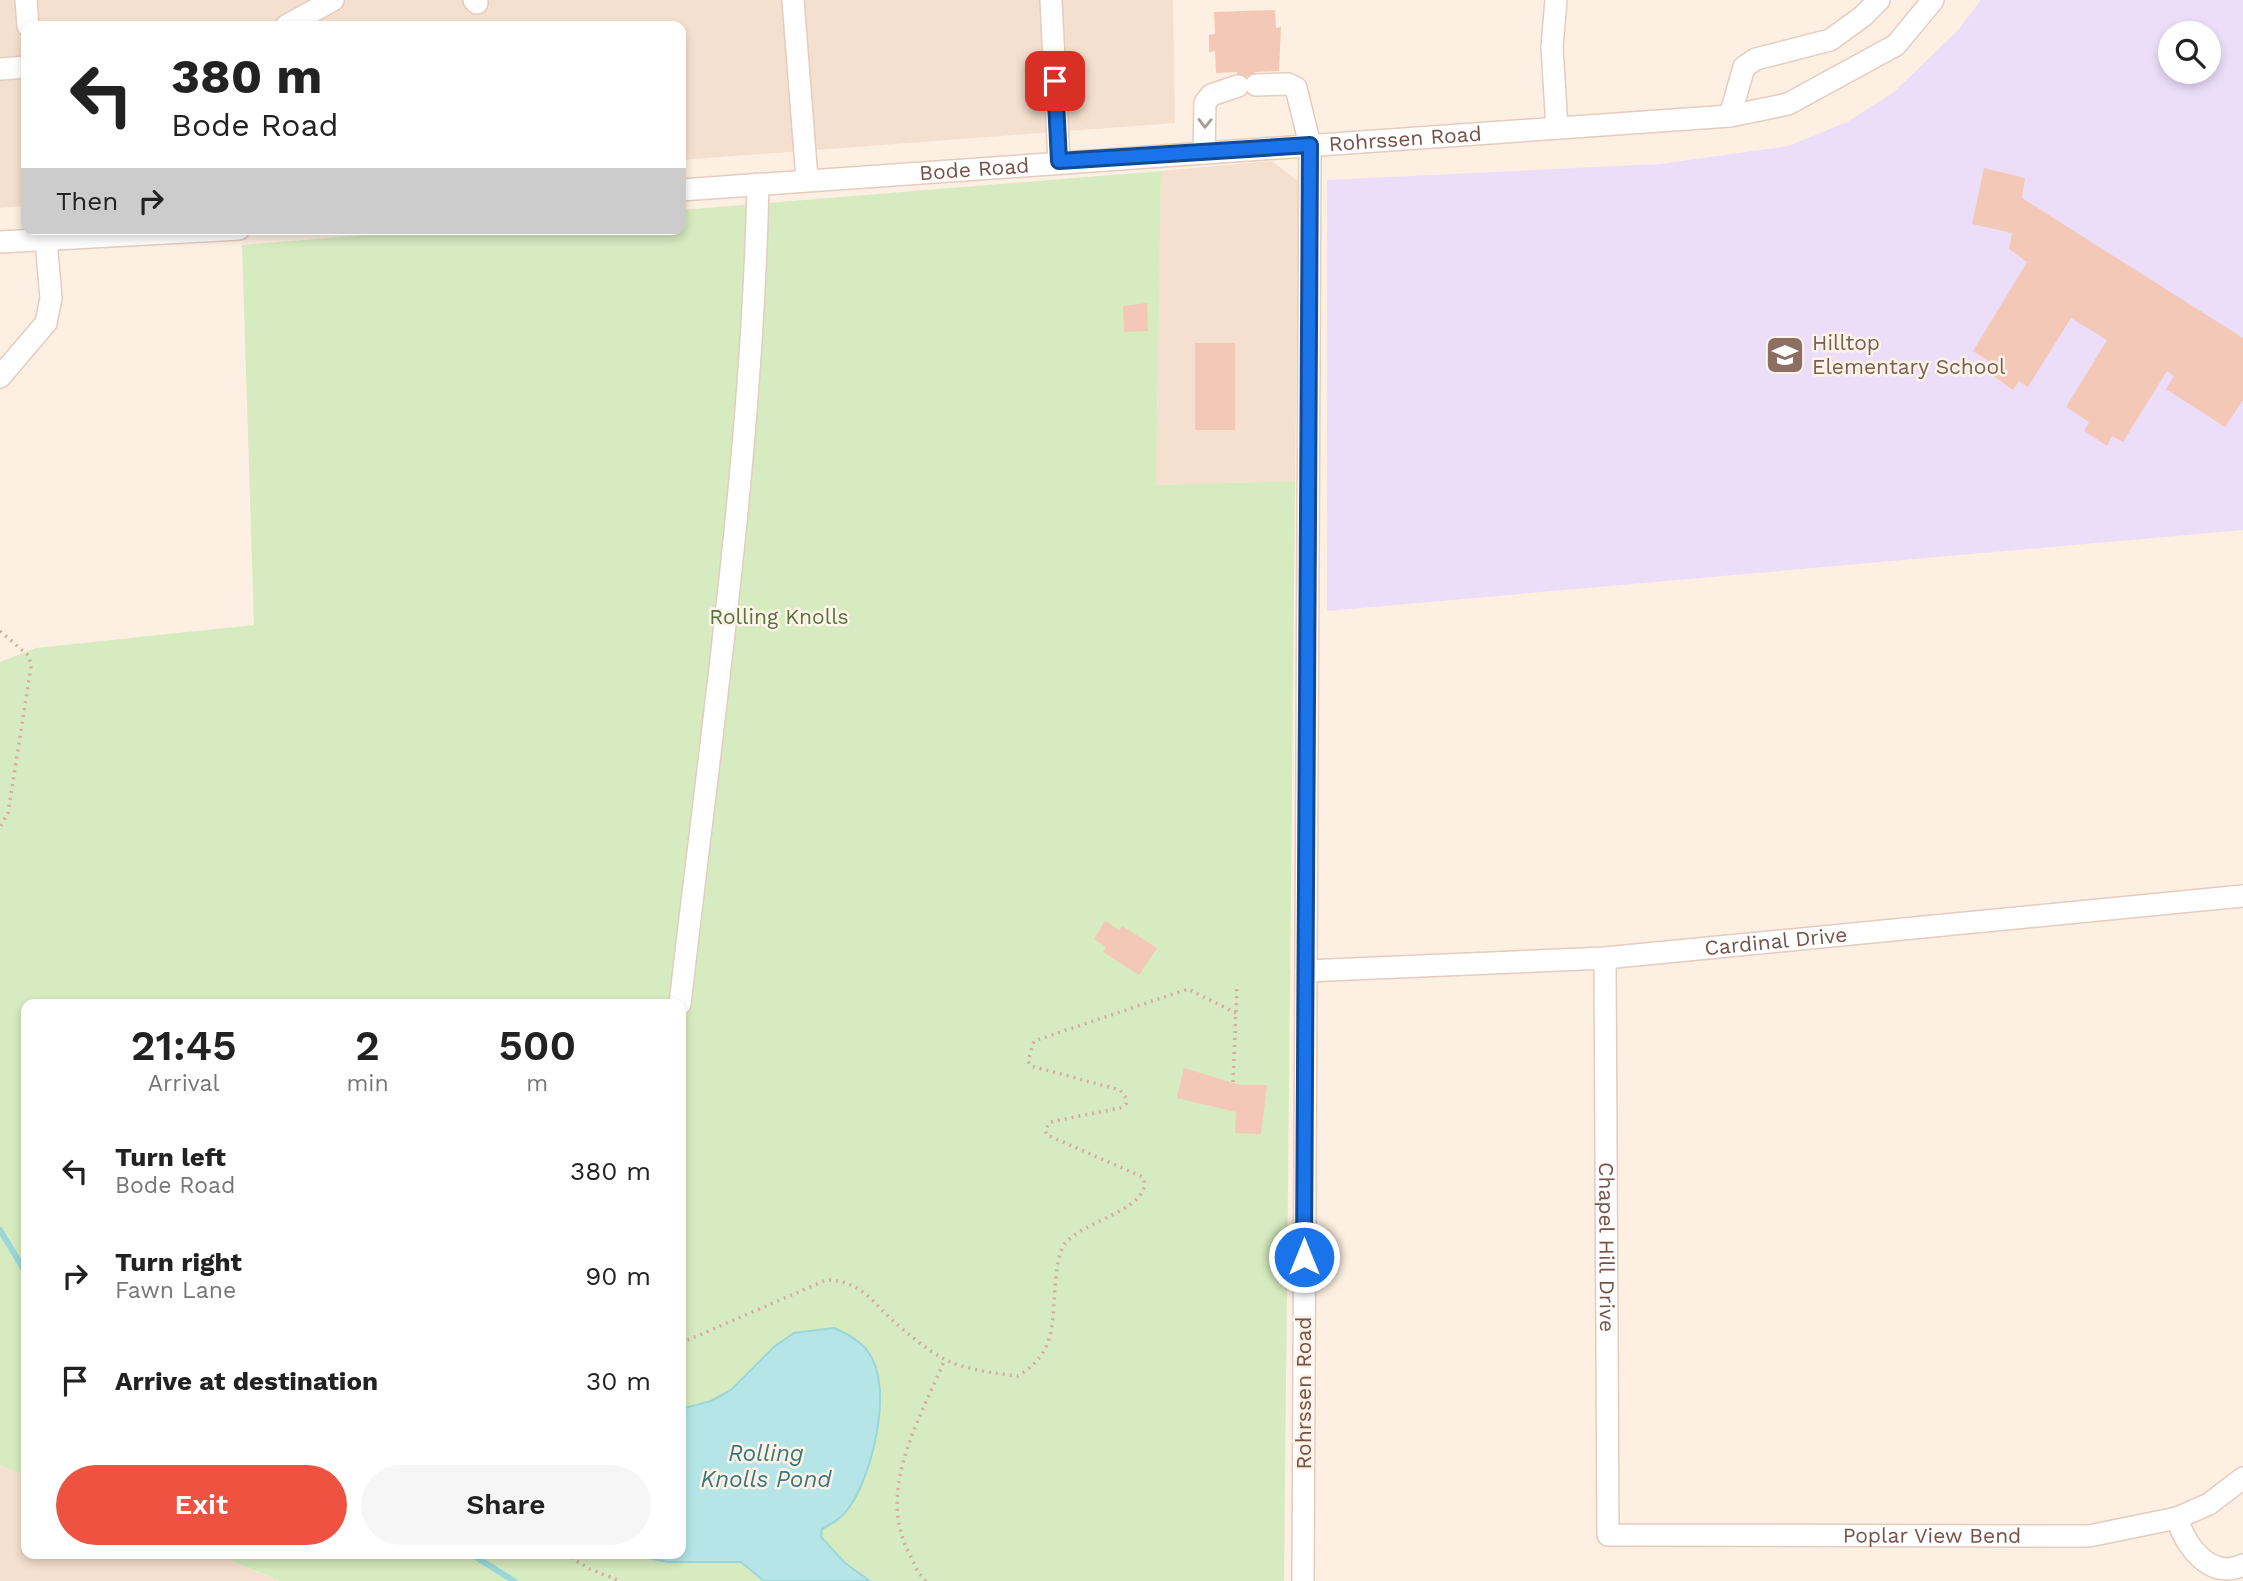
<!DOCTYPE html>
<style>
:root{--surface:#fff;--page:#f6f6f6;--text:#222;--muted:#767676;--accent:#ed5340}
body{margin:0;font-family:"Work Sans",sans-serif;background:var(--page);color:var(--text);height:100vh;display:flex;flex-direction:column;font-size:26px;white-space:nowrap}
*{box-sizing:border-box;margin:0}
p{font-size:23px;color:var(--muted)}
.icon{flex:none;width:38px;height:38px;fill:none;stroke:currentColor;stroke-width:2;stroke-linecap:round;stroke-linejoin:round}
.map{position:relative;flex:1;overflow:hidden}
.details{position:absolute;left:21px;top:999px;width:665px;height:560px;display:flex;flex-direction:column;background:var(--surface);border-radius:14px;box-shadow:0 4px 10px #0003}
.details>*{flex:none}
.guide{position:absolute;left:21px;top:21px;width:665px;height:214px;border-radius:14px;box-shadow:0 4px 10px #0003;background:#fff;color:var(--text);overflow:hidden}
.tools{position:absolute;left:2158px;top:21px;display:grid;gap:14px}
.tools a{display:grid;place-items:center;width:63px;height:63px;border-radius:50%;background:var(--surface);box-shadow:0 4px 10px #0003;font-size:35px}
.pin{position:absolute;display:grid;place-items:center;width:60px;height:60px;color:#fff;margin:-30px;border-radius:14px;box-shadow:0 4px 10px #0006}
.me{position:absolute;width:77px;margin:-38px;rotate:0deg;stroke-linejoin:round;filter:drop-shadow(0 0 5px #0008)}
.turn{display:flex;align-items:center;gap:24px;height:147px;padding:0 35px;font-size:32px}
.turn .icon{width:91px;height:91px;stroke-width:2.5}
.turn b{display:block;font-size:49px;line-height:60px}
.then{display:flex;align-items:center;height:66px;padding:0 35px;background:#0003;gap:14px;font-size:26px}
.eta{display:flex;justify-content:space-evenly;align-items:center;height:119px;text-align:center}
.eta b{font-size:42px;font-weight:600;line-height:49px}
.button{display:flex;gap:14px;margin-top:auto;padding:14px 35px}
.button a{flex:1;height:80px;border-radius:42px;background:var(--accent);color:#fff;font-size:28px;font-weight:600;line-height:80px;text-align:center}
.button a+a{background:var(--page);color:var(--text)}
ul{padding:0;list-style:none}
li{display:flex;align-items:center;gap:21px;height:105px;padding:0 35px}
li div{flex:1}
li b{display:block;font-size:26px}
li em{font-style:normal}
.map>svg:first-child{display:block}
</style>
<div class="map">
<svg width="2243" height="1581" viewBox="0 0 2243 1581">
<rect width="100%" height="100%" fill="#fdefe1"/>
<g fill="#f5e0cf">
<path d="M0,0H1173L1175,123L681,160V26H26V206L0,208Z"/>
<path d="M1272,161L1299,182L1295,481L1156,485L1161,171Z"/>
<path d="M0,1465L26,1476V1554H215L279,1581H0Z"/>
</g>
<path fill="#ecdef9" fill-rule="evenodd" d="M1981,0H2243V530L1327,611V180L1660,164L1788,146L1847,122L1894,92L1958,30ZM2170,33H2208V72H2170Z"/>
<path fill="#d6ebbf" d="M1161,171L1156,485L1295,481L1284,1581H280L215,1554H681V1004H26V1476L0,1465V662L36,648L254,625L242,245L439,229H681V210Z"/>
<path fill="#b5e5e7" stroke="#9bd7d9" stroke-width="2" d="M834,1328C848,1334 861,1341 869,1353C894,1388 872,1477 848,1509C842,1518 831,1524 822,1529L821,1537L845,1563L870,1581H764L741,1562H668L629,1554H681V1409L711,1401L731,1390L775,1346L794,1333Z"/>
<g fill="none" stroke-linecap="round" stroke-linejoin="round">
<g stroke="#9bd7d9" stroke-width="6">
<path d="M0,1230L26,1273"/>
<path d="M471,1554L514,1581"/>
</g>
</g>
<g fill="#f4c8b7">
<path d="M1275,10L1276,28L1281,27L1279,71L1255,72L1256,92L1238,93L1237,72L1216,73L1215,51L1209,52V35L1215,34L1214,12Z"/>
<path d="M1984,168L2025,178L2022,198L2243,338V400L2225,427L2166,389L2174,376L2167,371L2123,442L2112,436L2107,446L2084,431L2089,422L2066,407L2107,340L2071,318L2028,387L2019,381L2013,390L1989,373L1994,365L1973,351L2027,262L2009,249L2012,233L1972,224Z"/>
<path d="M1147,303L1148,331L1124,332L1123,306Z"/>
<rect x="1195" y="343" width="40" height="87"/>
<path d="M1105,921L1119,930L1122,926L1157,948L1139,975L1103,952L1106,947L1094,939Z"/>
<path d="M1184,1068L1240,1085H1267L1261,1134L1235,1133L1236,1112L1177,1098Z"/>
</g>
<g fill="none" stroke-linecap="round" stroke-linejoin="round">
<g stroke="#e4ccbf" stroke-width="24">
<g id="minor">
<path d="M26,0L28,26"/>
<path d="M474,0L477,3"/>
<path d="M793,0L807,179"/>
<path d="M1051,0L1059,161"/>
<path d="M1556,0L1552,47L1557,128"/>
<path d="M286,26L333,0"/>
<path d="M0,69L26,67"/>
<path d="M1256,85L1288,84L1296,88L1310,145L1303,1581"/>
<path d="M1730,116L1744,67L1756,59L1830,40L1862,17L1879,0"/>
<path d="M1204,153L1205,103L1211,95L1238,86"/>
<path id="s1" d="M681,190L1730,116L1788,104L1896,45L1933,0"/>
<path d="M0,242L239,229"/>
<path d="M0,377L46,323L51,298L45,229"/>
<path id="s2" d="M1605,958L1608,1535L2089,1536L2177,1518L2209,1504L2243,1478"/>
<path id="s3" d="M1306,971L1605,958L2243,896"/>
<path d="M680,1004C711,732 752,458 758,184"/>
<path d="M2177,1518C2185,1545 2210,1581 2243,1565"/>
</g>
</g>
<g stroke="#d8ac9b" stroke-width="3.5" stroke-dasharray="2 5" stroke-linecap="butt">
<path d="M0,631L29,656L31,667L8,813L0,827"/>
<path d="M1233,1082L1237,984"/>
<path d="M681,1343L826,1280C859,1280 871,1300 892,1320C907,1333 927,1350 944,1359C966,1370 994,1373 1018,1376C1059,1351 1051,1321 1056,1277C1057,1267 1059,1253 1064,1245C1080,1221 1155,1209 1143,1177L1047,1135L1045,1130L1050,1122L1120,1108L1126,1104V1098L1120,1090L1031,1066L1028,1061L1034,1041L1188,989L1236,1013"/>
<path d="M565,1554L590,1569L620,1581"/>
<path d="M926,1581C918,1574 914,1563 909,1553C876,1490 920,1419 945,1359"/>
</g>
<use href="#minor" stroke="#fff" stroke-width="21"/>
</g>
<defs><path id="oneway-chevron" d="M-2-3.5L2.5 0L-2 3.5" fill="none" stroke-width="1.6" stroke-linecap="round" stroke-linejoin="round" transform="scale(1.75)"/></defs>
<use stroke="#ac9791" href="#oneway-chevron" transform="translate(1205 123) rotate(91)"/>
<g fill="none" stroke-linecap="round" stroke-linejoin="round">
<g stroke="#114b97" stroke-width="18">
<path id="route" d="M1055,81L1059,161L1310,145L1304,1257"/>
</g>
<use href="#route" stroke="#1a73e8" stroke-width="12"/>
</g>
<defs>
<g id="school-square" transform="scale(2.0125)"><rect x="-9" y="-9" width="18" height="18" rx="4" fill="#8d6e63" stroke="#fff3e8"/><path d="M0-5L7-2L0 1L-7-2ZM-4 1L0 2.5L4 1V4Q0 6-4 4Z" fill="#fff"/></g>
</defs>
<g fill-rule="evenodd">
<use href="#school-square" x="1785" y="355"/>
</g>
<g text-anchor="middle" stroke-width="5" stroke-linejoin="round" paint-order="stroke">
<g font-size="21" fill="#755247" stroke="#fff3e8">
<text dy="7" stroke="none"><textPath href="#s1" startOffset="726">Rohrssen Road</textPath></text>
<text dy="7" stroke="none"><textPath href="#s1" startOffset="294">Bode Road</textPath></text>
<text dy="7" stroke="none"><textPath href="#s3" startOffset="471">Cardinal Drive</textPath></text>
<text dy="7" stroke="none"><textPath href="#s2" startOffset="289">Chapel Hill Drive</textPath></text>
<text transform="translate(1304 1393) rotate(-90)" y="7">Rohrssen Road</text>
<text dy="7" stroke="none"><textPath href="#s2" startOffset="901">Poplar View Bend</textPath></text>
</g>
<g font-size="21" fill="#785e54" stroke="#fff3e8" text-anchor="start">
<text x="1812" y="350">Hilltop<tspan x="1812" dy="24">Elementary School</tspan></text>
</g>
<g font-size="21" fill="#53753c" stroke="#fff3e8">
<text x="779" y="624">Rolling Knolls</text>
</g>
<g font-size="23" font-style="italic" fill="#3a787c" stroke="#fff3e8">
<text x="766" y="1461">Rolling<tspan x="766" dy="26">Knolls Pond</tspan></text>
</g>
</g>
</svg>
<div class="tools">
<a><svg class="icon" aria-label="search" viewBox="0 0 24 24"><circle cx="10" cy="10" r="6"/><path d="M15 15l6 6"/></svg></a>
</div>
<div class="pin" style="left:1055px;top:81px;background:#d93025"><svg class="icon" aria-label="arrive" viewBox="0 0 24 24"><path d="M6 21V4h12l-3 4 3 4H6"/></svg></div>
<svg class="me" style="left:1304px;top:1257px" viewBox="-20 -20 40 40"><circle r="17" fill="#1a73e8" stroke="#fff" stroke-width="3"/><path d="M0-11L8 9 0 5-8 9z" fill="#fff"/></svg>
<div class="guide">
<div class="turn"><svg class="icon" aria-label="left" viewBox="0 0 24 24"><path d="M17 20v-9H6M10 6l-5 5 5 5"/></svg><div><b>380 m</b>Bode Road</div></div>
<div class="then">Then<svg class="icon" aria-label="right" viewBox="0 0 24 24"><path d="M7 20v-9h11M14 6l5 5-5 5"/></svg></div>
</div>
<section class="details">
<div class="eta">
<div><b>21:45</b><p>Arrival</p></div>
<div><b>2</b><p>min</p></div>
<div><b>500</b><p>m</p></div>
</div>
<ul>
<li><svg class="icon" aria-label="left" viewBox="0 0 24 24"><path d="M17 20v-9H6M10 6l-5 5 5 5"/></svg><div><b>Turn left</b><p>Bode Road</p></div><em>380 m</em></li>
<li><svg class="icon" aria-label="right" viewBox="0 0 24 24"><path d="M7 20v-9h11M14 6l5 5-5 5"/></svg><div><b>Turn right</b><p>Fawn Lane</p></div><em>90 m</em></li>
<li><svg class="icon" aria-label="arrive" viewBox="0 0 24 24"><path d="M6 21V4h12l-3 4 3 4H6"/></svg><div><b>Arrive at destination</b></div><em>30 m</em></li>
</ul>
<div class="button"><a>Exit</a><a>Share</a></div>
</section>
</div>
